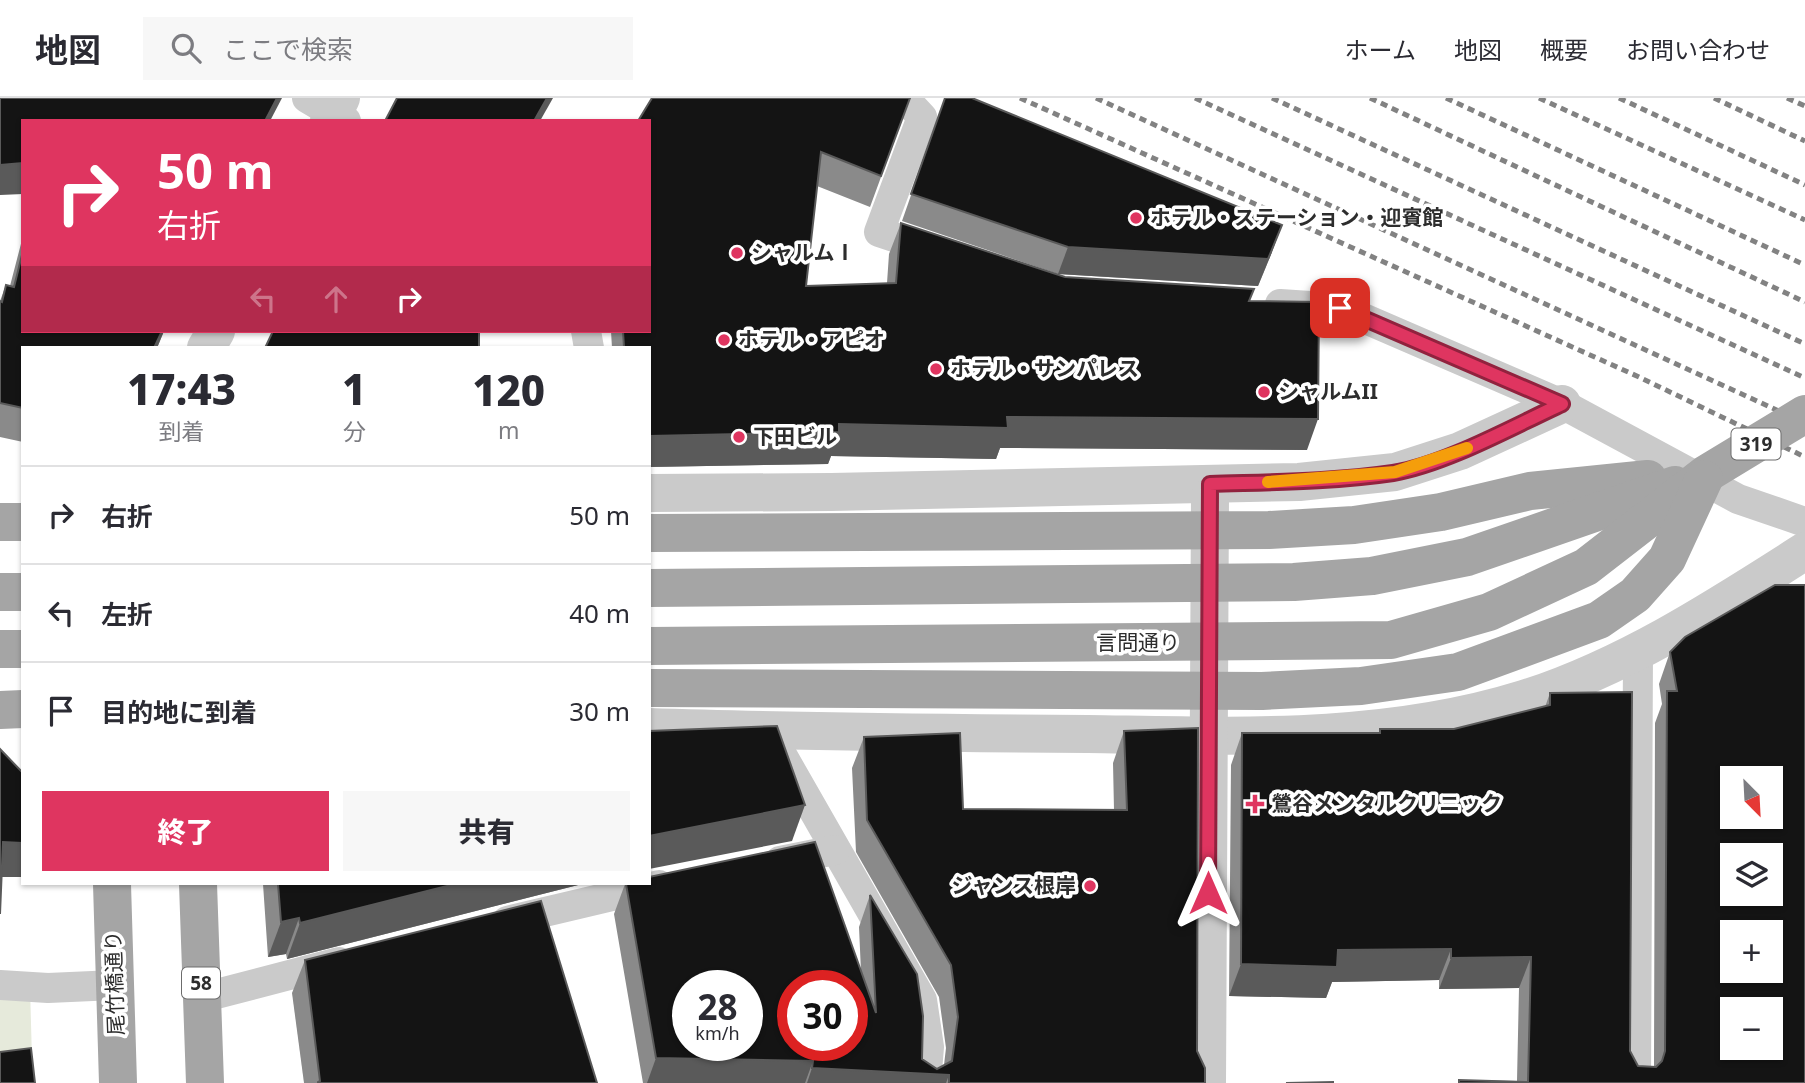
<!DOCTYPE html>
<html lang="ja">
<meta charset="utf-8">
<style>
:root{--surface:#fff;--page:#f7f7f7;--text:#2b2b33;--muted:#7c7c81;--line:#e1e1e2;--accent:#df3560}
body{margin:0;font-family:"Noto Sans","Noto Sans JP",sans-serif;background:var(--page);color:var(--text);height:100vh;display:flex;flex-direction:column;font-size:26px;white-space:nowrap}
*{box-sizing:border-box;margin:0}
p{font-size:23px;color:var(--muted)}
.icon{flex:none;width:38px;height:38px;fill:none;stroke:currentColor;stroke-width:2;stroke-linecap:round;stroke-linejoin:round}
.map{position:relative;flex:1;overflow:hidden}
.sheet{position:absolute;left:21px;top:248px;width:630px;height:539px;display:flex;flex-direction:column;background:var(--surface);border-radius:0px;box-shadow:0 2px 5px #0004}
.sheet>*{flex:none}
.guide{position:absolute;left:21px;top:21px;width:630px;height:214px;border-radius:0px;box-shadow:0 2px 5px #0004;background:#df3560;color:#fff;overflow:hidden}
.needle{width:46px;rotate:156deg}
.tools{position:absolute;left:1720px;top:668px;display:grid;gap:14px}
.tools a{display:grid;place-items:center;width:63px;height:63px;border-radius:0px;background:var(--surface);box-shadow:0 2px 5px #0004;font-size:35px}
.speed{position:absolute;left:672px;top:872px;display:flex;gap:14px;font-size:35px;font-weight:700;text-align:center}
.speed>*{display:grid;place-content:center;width:91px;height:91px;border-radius:50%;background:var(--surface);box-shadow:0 2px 5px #0004;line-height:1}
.speed small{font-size:18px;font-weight:400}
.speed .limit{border:10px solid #d22;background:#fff;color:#111}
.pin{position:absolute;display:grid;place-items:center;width:60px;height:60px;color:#fff;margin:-30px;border-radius:14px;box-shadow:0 4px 10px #0006}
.me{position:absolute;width:77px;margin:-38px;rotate:0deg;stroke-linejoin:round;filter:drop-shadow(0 0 5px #0008)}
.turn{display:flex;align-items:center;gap:24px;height:147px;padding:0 21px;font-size:32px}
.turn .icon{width:91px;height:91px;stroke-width:2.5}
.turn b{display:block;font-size:49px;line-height:60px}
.lanes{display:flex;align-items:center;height:66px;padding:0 21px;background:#0003;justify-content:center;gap:35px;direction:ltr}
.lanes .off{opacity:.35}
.eta{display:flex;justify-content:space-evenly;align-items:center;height:119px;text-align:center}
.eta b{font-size:42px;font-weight:800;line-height:49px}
.cta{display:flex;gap:14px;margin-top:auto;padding:14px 21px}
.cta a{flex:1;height:80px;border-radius:0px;background:var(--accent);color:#fff;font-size:28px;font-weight:800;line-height:80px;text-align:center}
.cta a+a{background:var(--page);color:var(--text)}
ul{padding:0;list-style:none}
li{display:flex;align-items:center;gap:21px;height:98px;padding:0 21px;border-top:2px solid var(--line)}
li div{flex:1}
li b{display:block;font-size:26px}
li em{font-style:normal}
header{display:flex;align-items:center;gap:42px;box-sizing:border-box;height:98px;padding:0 35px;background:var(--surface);border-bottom:2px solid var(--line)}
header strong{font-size:33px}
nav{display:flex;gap:38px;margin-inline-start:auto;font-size:24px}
.search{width:490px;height:63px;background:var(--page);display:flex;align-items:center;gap:18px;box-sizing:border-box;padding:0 24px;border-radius:0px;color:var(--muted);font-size:26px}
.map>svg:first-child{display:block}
</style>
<header>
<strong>地図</strong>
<div class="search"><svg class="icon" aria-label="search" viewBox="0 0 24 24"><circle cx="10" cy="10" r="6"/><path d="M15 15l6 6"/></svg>ここで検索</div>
<nav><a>ホーム</a><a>地図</a><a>概要</a><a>お問い合わせ</a></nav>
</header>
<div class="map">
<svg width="1805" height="985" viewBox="0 0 1805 985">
<rect width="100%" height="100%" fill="#fff"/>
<path fill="#e6eadb" d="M0,885L30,889L32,961L0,965Z"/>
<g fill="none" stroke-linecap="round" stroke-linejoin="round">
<g stroke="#cacaca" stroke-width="30">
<path d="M307,0L346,23"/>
<path d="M906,2L922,19L879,134L933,152"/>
<path d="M1280,206L1340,210L1562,306L1738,401L1805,424"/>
<path d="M586,233L589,250"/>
<path d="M782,657L922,902L929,949L926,985"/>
<path d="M780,763L835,752"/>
<path d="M507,823L659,787"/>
<path d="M0,887L48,890L115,887"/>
<path d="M201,900L339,864"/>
<path d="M1636,985L1638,553"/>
</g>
<g stroke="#cacaca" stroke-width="38">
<path d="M329,23L341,0"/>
<path d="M206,250L216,233"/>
<path d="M649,395L831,394L1299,384L1395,374L1460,353L1562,306"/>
<path d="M649,629C796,634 942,635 1088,636C1234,638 1383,645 1524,601C1625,569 1716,510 1805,453"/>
<path d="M1207,985L1210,399"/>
</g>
<g stroke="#a5a5a5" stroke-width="38">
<path d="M0,424H23"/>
<path d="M0,494H23"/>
<path d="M0,551H23"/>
<path d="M0,612L23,611"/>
<path d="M112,786L118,985"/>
<path d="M198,786L205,985"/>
</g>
<g stroke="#828282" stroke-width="5" stroke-dasharray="7 5" stroke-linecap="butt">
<path d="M1020,0L1639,279L1805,359"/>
<path d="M1096,0L1805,325"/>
<path d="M1195,0L1805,280"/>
<path d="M1272,0L1805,246"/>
<path d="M1370,0L1805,204"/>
<path d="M1446,0L1805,167"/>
<path d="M1539,0L1805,122"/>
<path d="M1619,0L1805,87"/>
<path d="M1714,0L1805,43"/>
<path d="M1787,0L1805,8"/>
</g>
<g stroke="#a5a5a5" stroke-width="38">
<path d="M649,435L1269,432L1354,427L1441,414L1530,393L1648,381"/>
<path d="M649,490L1294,484L1372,478L1467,459L1675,387"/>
<path d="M649,548L1391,542L1489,514L1586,469L1706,376L1805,316"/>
<path d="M649,590L1262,593L1361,588L1458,574L1599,522L1635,497L1667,461L1704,381"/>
</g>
</g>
<g fill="#8a8a8a">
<path d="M910,0L870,109L817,88L806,188L887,185L889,156L901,125L1065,179L1250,203L1307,352L1000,350L996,361L831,358L828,366L649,369V250H612L611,233H649V23Z"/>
<path d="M945,0L1272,154L1258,188L1058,176L902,123Z"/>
<path d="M23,138V233H164L157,250H23V344L0,339V203L6,187L10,188Z"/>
<path d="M1670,554L1805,985H1459V982L1517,983L1519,890L1439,891V882L1332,884L1326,900L1229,898L1231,667L1242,635H1379L1380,631H1454L1545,609L1550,595L1630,953L1638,968L1654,969L1655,625L1662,606L1659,586Z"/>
<path d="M1124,633L1205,985H643L614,816L625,786H649L861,874L859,829L870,797L922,961L937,971L944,967L946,950L939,899L856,754L852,670L864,639L963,711L1114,712L1113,665Z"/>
<path d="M263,786H582L287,861L286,856L268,859Z"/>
<path d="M305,862L597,985H304L292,895Z"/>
</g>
<g fill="#5a5a5a">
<path d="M277,0H282L270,23H265Z"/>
<path d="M547,0H553L540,23H534Z"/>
<path d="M23,65V96L0,97V67Z"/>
<path d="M1282,127L1272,154L1258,188L1058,176L1068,149Z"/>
<path d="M162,233H164L157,250H154Z"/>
<path d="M1007,319L1318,321L1307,352L1000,350L996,361L831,358L828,366L649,369V338L839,326Z"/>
<path d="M805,707L792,743L649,771V738Z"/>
<path d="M3,744L23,745V779H0Z"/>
<path d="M455,786H582L287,861L300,825Z"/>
<path d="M299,820L286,856L268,859L281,824Z"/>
<path d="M1451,851L1439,882L1332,884L1326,900L1229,898L1241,866L1338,852Z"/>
<path d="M1531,859L1519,890L1439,891L1451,860Z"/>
<path d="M656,960L813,963L805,985H647Z"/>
<path d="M812,970L949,977L946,985H807Z"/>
</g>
<g fill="#141414" stroke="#5a5a5a" stroke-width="2" fill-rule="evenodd">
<path d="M0,0H277L265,23H23V65L0,67Z"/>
<path d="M397,0H547L534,23H385Z"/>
<path d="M652,0H910L881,78L821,54L806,188L896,185L901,125L1065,179L1254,191L1249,203L1319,204L1318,321L1007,319L1008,330L839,326V334L649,338V250H624L623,233H649V23H638Z"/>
<path d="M945,0H972L1282,127L1268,161L1068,149L911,96Z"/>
<path d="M23,153V233H162L154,250H23V310L0,305V203L2,204L6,187L14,189Z"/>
<path d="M273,233H479V250H265Z"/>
<path d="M1775,487H1805V985H1459V982L1528,984L1531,859L1451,860V851L1338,852L1337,869L1241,866L1242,635H1380V631H1454L1550,607V595L1632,594L1630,953L1638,968L1656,969L1662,963L1665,953L1667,593H1677L1670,554L1685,539ZM1732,681H1771V719H1732ZM1732,758H1771V796H1732ZM1732,835H1771V873H1732ZM1732,912H1771V950H1732Z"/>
<path d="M777,628L805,707L649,738V633Z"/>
<path d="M1198,630L1197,953L1205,970V985H949V977L812,970L813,963L656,960L626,786H649V779L815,744L876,915L870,797L917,876L923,918L922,961L937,971L952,963L958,919L951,867L867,722L864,639L960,635L963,711L1127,712L1124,633ZM688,887H747V947H688ZM793,887H852V947H793Z"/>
<path d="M0,651L23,675V745L3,744L0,816Z"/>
<path d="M278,786H455L300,825L299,820L281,824Z"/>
<path d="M541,803L597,985H318V984L320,983L305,862Z"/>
<path d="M31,950L35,985H0V954Z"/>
<path d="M1333,984V985H1286Z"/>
</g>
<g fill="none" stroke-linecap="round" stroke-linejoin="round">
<g stroke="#91223e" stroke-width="18">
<path id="route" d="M1208,795L1210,386C1271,384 1332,384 1393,375C1446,366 1512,329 1562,306L1340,210"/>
</g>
<use href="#route" stroke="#df3560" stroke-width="12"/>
<path stroke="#f59e0b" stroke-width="12" d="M1268,384L1395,374L1467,350"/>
</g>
<g fill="#df3560" stroke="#fff" stroke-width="2.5">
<circle cx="1136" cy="120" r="7"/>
<circle cx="737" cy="155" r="7"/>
<circle cx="724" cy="242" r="7"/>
<circle cx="936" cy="271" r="7"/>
<circle cx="1264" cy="294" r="7"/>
<circle cx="739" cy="339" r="7"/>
<path d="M1251.5 695.5h7v7h7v7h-7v7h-7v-7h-7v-7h7z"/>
<circle cx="1090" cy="788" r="7"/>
</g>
<g text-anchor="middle" stroke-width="7" stroke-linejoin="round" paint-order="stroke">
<g fill="#fff" stroke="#6c6c6c" stroke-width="2">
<rect x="1731.5" y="330.5" width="49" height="31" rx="5"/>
<rect x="182" y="869.5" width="38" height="31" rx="5"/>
</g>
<g font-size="19" font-weight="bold" fill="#2d2d2d">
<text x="1756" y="353">319</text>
<text x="201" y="892">58</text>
</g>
<g font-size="21" font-weight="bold" fill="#2d2d2d" stroke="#fff" text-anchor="start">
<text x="1150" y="127">ホテル・ステーション・迎賓館</text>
<text x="751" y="162">シャルムⅠ</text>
<text x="738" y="249">ホテル・アピオ</text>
<text x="950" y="278">ホテル・サンパレス</text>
<text x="1278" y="301">シャルムII</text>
<text x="753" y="346">下田ビル</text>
<text x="1271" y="713">鶯谷メンタルクリニック</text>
<text x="1076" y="795" text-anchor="end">ジャンス根岸</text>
</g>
<g font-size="21" fill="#2d2d2d" stroke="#fff">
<text x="1138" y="552">言問通り</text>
<text transform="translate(115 885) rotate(-92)" y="7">尾竹橋通り</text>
</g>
</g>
</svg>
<div class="tools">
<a><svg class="needle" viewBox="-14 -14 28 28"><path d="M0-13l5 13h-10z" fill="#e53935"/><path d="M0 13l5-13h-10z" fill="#7c7c81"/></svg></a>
<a><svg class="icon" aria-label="layers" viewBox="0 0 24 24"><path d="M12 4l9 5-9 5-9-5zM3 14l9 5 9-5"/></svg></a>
<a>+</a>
<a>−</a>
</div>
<div class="speed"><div>28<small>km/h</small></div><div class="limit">30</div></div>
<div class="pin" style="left:1340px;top:210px;background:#d93025"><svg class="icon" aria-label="arrive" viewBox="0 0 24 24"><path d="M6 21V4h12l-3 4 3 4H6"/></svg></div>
<svg class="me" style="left:1208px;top:795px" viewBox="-20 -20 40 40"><path d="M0-17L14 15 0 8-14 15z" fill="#df3560" stroke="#fff" stroke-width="4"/></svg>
<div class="guide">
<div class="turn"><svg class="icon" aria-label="right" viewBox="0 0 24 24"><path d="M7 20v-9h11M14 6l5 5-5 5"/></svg><div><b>50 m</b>右折</div></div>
<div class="lanes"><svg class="icon off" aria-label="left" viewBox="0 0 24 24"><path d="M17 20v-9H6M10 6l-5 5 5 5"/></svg><svg class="icon off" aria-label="ahead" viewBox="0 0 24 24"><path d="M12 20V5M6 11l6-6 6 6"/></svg><svg class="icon" aria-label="right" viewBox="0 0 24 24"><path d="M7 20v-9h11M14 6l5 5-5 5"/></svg></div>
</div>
<section class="sheet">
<div class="eta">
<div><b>17:43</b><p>到着</p></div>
<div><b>1</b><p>分</p></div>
<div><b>120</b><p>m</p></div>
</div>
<ul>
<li><svg class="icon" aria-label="right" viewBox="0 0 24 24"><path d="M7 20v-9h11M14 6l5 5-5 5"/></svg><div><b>右折</b></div><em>50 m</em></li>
<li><svg class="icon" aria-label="left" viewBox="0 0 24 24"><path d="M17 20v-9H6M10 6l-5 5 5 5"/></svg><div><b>左折</b></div><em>40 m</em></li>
<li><svg class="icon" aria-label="arrive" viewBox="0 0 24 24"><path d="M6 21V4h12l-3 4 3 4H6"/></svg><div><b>目的地に到着</b></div><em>30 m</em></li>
</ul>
<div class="cta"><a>終了</a><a>共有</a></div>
</section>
</div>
